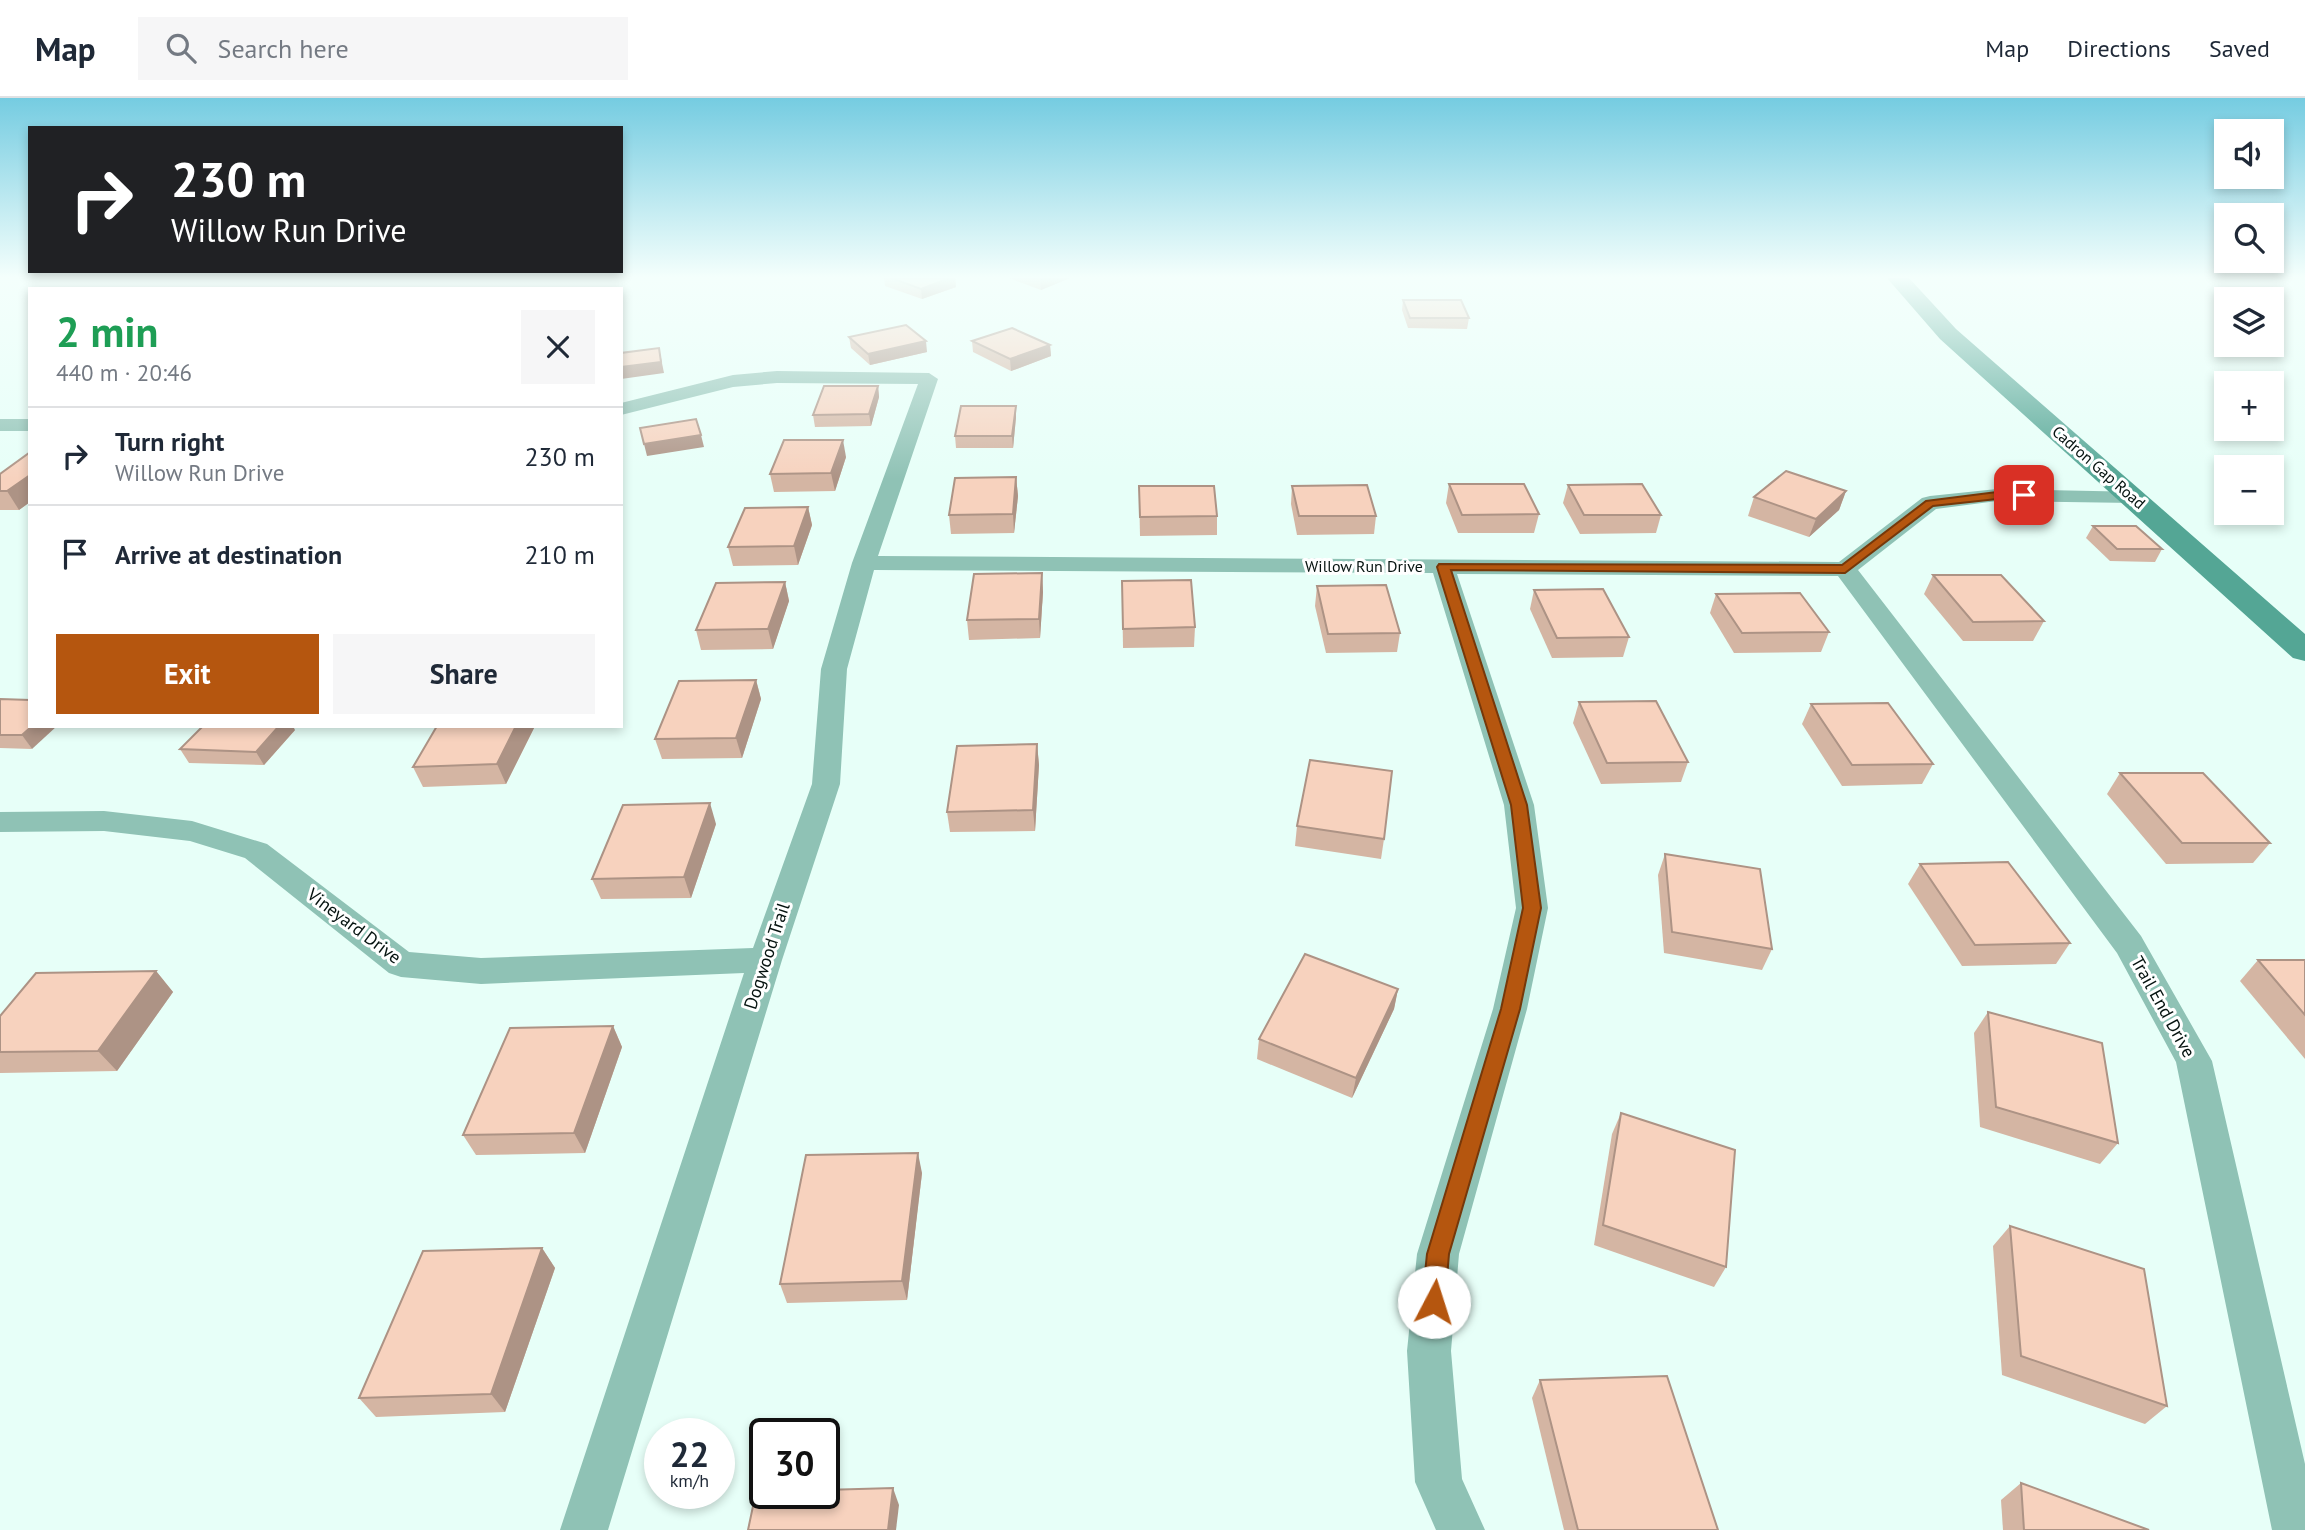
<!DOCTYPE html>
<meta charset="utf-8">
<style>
:root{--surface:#fff;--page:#f6f6f7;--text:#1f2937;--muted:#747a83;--line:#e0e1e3;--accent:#b5560f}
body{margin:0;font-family:"PT Sans",sans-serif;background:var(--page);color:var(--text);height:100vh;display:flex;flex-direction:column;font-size:26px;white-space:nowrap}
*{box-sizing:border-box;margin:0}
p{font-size:23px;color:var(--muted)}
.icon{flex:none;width:38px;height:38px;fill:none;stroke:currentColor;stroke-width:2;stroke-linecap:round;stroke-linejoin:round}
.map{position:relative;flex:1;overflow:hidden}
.drawer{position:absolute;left:28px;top:189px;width:595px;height:441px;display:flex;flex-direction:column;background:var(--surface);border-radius:0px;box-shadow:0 4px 10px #0003}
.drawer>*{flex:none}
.hud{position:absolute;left:28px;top:28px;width:595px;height:147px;border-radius:0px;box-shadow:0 4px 10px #0003;background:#202124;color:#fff;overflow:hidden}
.fabs{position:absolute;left:2214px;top:21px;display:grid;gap:14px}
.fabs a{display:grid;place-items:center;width:70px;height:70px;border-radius:0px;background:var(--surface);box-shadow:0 4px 10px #0003;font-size:35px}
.speed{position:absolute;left:644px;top:1320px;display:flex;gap:14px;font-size:35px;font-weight:700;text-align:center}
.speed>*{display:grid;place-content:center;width:91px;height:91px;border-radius:50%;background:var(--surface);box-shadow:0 4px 10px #0003;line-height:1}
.speed small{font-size:18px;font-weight:400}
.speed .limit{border:4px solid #111;border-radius:10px;background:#fff;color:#111}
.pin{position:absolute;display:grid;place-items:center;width:60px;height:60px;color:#fff;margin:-30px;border-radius:14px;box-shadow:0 4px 10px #0006}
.me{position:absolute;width:77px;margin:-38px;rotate:5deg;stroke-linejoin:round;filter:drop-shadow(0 0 5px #0008)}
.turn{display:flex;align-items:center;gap:24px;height:147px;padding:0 28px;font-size:32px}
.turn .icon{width:91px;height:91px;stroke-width:2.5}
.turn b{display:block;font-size:49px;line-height:60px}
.round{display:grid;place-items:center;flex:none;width:74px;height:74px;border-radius:0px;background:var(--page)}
.head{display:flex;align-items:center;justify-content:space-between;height:119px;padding:0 28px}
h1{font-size:42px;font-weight:700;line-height:52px;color:#1e9e55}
.action{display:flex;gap:14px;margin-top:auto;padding:14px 28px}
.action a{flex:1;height:80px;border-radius:0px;background:var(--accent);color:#fff;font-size:28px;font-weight:700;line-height:80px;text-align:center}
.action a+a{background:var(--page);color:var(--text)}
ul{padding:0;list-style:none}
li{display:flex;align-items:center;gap:21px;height:98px;padding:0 28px;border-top:2px solid var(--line)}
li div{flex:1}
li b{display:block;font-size:26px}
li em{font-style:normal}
header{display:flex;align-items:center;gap:42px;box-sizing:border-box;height:98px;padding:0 35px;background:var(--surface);border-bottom:2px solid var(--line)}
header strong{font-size:33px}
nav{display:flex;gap:38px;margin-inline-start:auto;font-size:24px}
.search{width:490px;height:63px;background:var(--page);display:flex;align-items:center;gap:18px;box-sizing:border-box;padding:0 24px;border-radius:0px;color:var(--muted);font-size:26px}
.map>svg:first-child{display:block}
</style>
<header>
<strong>Map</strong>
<div class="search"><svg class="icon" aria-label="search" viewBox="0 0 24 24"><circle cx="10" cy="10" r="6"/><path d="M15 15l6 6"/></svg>Search here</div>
<nav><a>Map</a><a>Directions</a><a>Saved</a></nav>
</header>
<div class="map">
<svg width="2305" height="1432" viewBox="0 0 2305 1432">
<rect width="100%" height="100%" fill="#e7fff8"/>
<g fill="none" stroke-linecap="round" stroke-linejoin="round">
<g fill="#8fc2b5" fill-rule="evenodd">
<path d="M777,273L929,275L938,281L878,458L1839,464L1922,400L1930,398L1997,391L2142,394L2145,399L2142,404L2134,405L1997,403L1936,411L1858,472L2141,838L2212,963L2305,1366V1432H2272L2176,964L2117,855L1838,478L1457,476L1534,707L1548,810L1527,911L1459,1156L1451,1253L1462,1381L1485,1432H1436L1415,1384L1407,1253L1417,1156L1493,911L1516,810L1504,707L1433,475L874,472L847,571L840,686L782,862L608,1432H560L744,875L481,886L401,879L389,875L245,760L190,743L104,733L0,734V714L104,713L192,723L267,746L409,854L481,860L753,850L812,686L821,571L852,465L918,286L777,285L733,289L621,317V305L733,277Z"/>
<rect x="0" y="321" width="30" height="12"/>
</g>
<path fill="#54a695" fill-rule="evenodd" d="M1887,180H1909L1956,231L2305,536V563L2293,560L1940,241Z"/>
</g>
<g fill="#d4b5a3">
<path d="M884,180H955L956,189L922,201L885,188Z"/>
<path d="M1009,180H1070L1041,192Z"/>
<path d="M1403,202L1469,220L1467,231L1408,230L1402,212Z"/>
<path d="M849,239L927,254L870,267L851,250Z"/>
<path d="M972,243L1050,247L1051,258L1011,273L973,254Z"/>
<path d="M878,288L879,299L871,328L815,329L813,317Z"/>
<path d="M1016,319L1013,350H956L955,338Z"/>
<path d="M30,355V404L19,412H0V376Z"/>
<path d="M846,359L835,393L774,394L770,376Z"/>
<path d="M1016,379L1018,398L1014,435L951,436L949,417Z"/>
<path d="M1449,386L1539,416L1534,435H1458L1446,405Z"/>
<path d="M1568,387L1661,417L1656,435L1580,436L1563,405Z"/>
<path d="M1139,388L1217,418V437L1140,438Z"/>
<path d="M1292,388L1376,418L1374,436L1297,437L1291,406Z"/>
<path d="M1846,393L1839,412L1809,439L1748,418L1754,399Z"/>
<path d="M808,409L812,427L798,467L733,468L728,449Z"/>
<path d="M2093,428L2162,451L2155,464L2110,463L2086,440Z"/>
<path d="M1042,475L1043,494L1040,540L969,542L967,522Z"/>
<path d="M1933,477L2044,523L2033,543H1963L1924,496Z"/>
<path d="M1122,483L1195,529L1194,549L1123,550Z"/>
<path d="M785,484L789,503L773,551L701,552L696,532Z"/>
<path d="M1317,488L1400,535L1397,554L1326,555L1315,508Z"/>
<path d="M1534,492L1629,539L1623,559L1552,560L1530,511Z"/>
<path d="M1716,496L1829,534L1821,554L1734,555L1710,515Z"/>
<path d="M756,582L761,601L742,660L662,661L655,641Z"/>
<path d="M0,601L32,651L0,650Z"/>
<path d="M1579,604L1688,664L1681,684L1601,686L1573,625Z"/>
<path d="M1811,606L1933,666L1922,686L1842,688L1802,626Z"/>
<path d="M437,628H535L506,686L423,689L413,669Z"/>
<path d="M295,632L264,667L189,665L180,651Z"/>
<path d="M1037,646L1039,667L1035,733L950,734L947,714Z"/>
<path d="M2120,675L2270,745L2253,765L2166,766L2107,696Z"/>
<path d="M716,726L691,800L601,801L592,781Z"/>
<path d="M1297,728L1384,741L1381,761L1295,748Z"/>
<path d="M1665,756L1772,851L1762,872L1664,855L1658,777Z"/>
<path d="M1920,766L2070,845L2056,866L1962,868L1908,786Z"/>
<path d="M2258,862H2305V961L2240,883Z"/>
<path d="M156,873L173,894L117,973L0,975V918Z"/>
<path d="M1398,891L1394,911L1352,1000L1257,961L1259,941Z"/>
<path d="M1988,914L2118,1045L2100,1066L1980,1029L1974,935Z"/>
<path d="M613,928L622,949L585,1055L476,1057L463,1037Z"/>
<path d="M1621,1015L1726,1169L1714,1189L1594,1147L1612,1036Z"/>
<path d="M922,1075L907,1202L787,1205L780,1186Z"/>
<path d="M2010,1128L2167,1308L2145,1326L2002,1277L1993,1148Z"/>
<path d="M542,1150L555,1170L505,1314L376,1319L359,1300Z"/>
<path d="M1540,1282L1718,1432H1564L1532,1300Z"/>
<path d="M2021,1385L2149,1432H2003L2001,1402Z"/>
</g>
<g fill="#ad9385">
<path d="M950,180H955L956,189L922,201L921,191Z"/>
<path d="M1043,180H1070L1041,192L1040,182Z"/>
<path d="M926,243L927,254L870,267L868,256Z"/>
<path d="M1050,247L1051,258L1011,273L1010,261Z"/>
<path d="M659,250L664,275L621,281V269Z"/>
<path d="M878,288L879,299L871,328L869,316Z"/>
<path d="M1016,308V319L1013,350L1012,338Z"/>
<path d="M701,337L704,349L647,358L644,346Z"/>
<path d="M843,342L846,359L835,393L831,375Z"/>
<path d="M30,377V404L19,412L7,393Z"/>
<path d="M1016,379L1018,398L1014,435L1013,416Z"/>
<path d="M1846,393L1839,412L1809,439L1816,421Z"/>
<path d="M808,409L812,427L798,467L794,448Z"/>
<path d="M1042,475L1043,494L1040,540L1039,521Z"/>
<path d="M785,484L789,503L773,551L768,531Z"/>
<path d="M756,582L761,601L742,660L736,640Z"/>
<path d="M32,628H57L32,651L22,637Z"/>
<path d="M279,628H293L295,632L264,667L256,654Z"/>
<path d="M516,628H535L506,686L497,666Z"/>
<path d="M1037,646L1039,667L1035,733L1033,712Z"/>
<path d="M710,705L716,726L691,800L684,779Z"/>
<path d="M156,873L173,894L117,973L98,953Z"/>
<path d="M1398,891L1394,911L1352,1000L1356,980Z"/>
<path d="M613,928L622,949L585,1055L574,1035Z"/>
<path d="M918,1055L922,1075L907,1202L902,1183Z"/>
<path d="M542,1150L555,1170L505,1314L491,1296Z"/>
<path d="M893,1390L899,1407L896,1432H888Z"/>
</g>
<g fill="#f7d2be" stroke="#ad9385" stroke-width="2">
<path d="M891,180H950L921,191Z"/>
<path d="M1403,202H1461L1469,220H1410Z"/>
<path d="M906,227L926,243L868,256L849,239Z"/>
<path d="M1012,230L1050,247L1010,261L972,243Z"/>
<path d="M659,250L661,264L621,269V255Z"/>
<path d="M824,288H878L869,316L813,317Z"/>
<path d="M961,308H1016L1012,338H955Z"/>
<path d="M696,321L701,337L644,346L640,330Z"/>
<path d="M784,342H843L831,375L770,376Z"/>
<path d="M29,355L30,377L7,393H0V376Z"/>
<path d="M1786,373L1846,393L1816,421L1754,399Z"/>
<path d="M1016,379L1013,416L949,417L955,380Z"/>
<path d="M1449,386H1524L1539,416L1462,417Z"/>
<path d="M1642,386L1661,417H1584L1568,387Z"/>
<path d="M1367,387L1376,418H1299L1292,388Z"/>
<path d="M1139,388H1214L1217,418L1140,419Z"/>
<path d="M808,409L794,448L728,449L745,410Z"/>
<path d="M2093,428H2136L2162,451H2117Z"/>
<path d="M1042,475L1039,521L967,522L974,476Z"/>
<path d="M1933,477H2001L2044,523L1973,524Z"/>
<path d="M1191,482L1195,529L1123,531L1122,483Z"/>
<path d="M785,484L768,531L696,532L716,485Z"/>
<path d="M1386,487L1400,535L1328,536L1317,488Z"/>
<path d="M1603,491L1629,539L1557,540L1534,492Z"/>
<path d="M1800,495L1829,534L1742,535L1716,496Z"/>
<path d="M756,582L736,640L655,641L679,583Z"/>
<path d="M0,601L30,602V628H32L22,637H0Z"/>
<path d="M1656,603L1688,664L1607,665L1579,604Z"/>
<path d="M1888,605L1933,666L1852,667L1811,606Z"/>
<path d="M203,628H279L256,654L180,651Z"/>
<path d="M437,628H516L497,666L413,669Z"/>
<path d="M1037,646L1033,712L947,714L957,648Z"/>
<path d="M1310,662L1392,673L1384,741L1297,728Z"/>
<path d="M2120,675H2203L2270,745H2182Z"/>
<path d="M710,705L684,779L592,781L623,707Z"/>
<path d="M1665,756L1760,771L1772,851L1672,834Z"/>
<path d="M2008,764L2070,845L1975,847L1920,766Z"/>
<path d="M1305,856L1398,891L1356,980L1259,941Z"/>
<path d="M2258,862H2305V917Z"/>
<path d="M156,873L98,953L0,954V918L36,875Z"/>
<path d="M1988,914L2102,945L2118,1045L1996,1009Z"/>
<path d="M613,928L574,1035L463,1037L510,930Z"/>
<path d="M1621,1015L1735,1052L1726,1169L1603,1127Z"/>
<path d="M918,1055L902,1183L780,1186L806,1057Z"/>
<path d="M2010,1128L2144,1171L2167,1308L2021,1258Z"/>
<path d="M542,1150L491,1296L359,1300L423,1153Z"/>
<path d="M1667,1278L1718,1432H1578L1540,1282Z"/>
<path d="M2021,1385L2149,1432H2024Z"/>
<path d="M893,1390L888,1432H748L756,1394L824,1395V1392Z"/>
</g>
<linearGradient id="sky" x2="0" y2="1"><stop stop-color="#75cce1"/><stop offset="0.47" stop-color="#f4fffc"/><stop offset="1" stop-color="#f4fffc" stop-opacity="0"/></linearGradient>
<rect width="2305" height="381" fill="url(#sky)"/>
<path fill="#b5560f" stroke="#76380a" stroke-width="2" d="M1997,394H2024L2030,397L2024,401H1997L1933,408L1845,475L1451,472L1527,707L1541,810L1520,911L1449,1156L1445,1204L1442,1212L1434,1215L1426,1212L1422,1204L1427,1156L1501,911L1523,810L1511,707L1437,469L1439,466L1842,467L1926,403Z"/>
<g text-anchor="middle" stroke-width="6" stroke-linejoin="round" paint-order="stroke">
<g font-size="16" fill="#05120f" stroke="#fff">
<text transform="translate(2099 369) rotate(41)" y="6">Cadron Gap Road</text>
<text x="1364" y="474">Willow Run Drive</text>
</g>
<g font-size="18" fill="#05120f" stroke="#fff">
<text transform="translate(354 828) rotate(37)" y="6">Vineyard Drive</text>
<text transform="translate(767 858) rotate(-72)" y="6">Dogwood Trail</text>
<text transform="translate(2163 909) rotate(61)" y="6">Trail End Drive</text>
</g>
</g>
</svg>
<div class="fabs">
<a><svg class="icon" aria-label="sound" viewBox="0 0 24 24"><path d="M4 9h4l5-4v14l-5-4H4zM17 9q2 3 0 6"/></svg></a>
<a><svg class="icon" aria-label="search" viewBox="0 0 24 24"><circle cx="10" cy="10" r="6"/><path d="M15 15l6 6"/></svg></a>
<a><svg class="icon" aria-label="layers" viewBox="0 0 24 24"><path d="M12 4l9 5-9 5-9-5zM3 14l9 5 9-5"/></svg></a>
<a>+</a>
<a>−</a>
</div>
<div class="speed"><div>22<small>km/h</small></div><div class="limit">30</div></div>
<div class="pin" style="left:2024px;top:397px;background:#d93025"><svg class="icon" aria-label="arrive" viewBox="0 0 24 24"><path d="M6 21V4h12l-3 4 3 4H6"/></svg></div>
<svg class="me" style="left:1434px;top:1204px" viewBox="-20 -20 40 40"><circle r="19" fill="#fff"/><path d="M0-13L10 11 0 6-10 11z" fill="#b5560f"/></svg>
<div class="hud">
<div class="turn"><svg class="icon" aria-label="right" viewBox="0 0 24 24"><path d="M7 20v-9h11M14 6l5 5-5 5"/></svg><div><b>230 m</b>Willow Run Drive</div></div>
</div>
<section class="drawer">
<div class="head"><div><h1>2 min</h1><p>440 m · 20:46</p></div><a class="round"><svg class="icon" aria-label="close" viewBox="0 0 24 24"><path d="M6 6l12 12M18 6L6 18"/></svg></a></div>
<ul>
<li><svg class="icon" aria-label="right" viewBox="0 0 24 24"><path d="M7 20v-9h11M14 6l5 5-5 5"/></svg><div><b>Turn right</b><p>Willow Run Drive</p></div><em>230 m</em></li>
<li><svg class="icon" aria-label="arrive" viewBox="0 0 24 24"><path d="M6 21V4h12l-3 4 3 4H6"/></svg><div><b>Arrive at destination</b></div><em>210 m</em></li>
</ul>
<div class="action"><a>Exit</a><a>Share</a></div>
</section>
</div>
